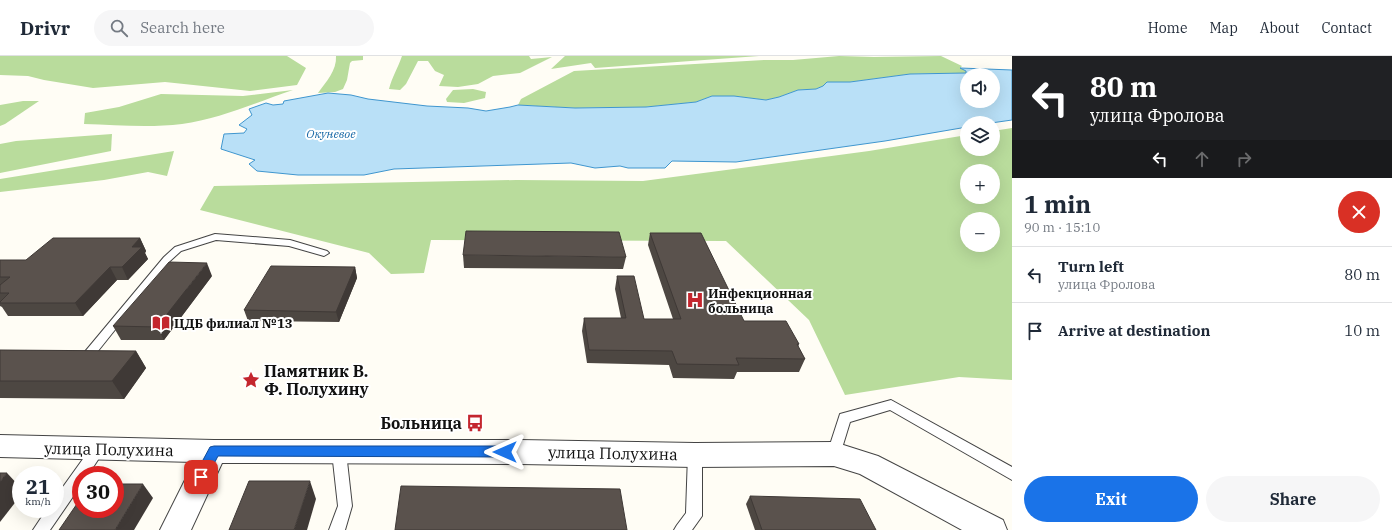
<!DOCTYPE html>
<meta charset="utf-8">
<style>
:root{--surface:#fff;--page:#f6f6f7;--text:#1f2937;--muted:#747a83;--line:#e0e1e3;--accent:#1a73e8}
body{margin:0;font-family:"IBM Plex Serif",serif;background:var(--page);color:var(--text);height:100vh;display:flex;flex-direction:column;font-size:15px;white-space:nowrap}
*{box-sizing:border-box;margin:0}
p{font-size:13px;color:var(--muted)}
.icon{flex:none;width:22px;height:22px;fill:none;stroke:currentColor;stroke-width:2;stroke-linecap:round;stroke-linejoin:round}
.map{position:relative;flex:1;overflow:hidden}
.sheet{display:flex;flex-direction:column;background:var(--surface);width:380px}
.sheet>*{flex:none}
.banner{background:#202124;color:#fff;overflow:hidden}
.controls{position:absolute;left:960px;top:12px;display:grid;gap:8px}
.controls a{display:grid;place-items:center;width:40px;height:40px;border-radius:50%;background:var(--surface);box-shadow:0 4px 16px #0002;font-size:20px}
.speed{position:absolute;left:12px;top:410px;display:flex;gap:8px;font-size:20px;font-weight:700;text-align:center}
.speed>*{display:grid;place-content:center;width:52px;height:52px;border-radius:50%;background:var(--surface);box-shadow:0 4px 16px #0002;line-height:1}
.speed small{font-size:10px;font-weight:400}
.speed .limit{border:6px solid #d22;background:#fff;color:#111}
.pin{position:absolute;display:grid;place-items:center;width:34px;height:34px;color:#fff;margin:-17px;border-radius:8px;box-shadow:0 2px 6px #0006}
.me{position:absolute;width:44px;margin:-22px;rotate:270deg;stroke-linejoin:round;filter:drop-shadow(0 0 3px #0008)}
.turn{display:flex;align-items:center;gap:14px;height:84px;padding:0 12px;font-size:18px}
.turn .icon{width:52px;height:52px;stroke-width:2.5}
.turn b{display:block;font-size:28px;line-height:34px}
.lanes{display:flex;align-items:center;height:38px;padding:0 12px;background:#0003;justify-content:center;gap:20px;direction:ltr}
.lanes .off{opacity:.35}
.round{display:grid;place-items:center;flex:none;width:42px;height:42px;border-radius:21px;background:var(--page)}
.headline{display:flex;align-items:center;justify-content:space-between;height:68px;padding:0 12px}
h1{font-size:24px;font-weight:800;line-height:30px}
.primary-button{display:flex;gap:8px;margin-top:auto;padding:8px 12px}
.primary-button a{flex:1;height:46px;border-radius:24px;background:var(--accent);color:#fff;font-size:16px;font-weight:800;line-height:46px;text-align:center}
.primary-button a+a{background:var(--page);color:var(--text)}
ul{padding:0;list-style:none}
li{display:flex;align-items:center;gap:12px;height:56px;padding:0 12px;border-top:1px solid var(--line)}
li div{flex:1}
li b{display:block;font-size:15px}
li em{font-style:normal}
header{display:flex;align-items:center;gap:24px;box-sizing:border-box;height:56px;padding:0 20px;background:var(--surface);border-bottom:1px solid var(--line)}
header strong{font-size:19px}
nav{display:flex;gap:22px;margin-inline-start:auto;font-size:14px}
.search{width:280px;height:36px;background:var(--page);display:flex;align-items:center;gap:10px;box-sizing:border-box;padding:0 14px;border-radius:22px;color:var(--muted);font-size:15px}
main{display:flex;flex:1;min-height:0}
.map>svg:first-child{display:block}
</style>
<header>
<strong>Drivr</strong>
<div class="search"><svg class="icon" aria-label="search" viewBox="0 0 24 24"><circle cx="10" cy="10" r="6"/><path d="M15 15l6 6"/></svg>Search here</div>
<nav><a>Home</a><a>Map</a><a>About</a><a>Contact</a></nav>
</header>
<main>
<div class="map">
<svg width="1012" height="474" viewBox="0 0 1012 474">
<rect width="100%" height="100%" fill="#fffdf5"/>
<g fill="#b9dc9c" fill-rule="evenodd">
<path d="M0,0H287L306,12L297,29L250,35L165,26L93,32L44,24L28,20L0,19Z"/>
<path d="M336,0H366H363V4L352,5L350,7L347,24L343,33L335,36L318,37C326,26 337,14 336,0Z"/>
<path d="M402,0H529L531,3L552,1L520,17L493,20L478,28L458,31L439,30L444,19L435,15L428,5H418L406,28L400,34L389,33C392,21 398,12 402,0Z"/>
<path d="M565,0H759L595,12L591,7L551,13Z"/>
<path d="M839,0L874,1L941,0L962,10L960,12L966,15V17L910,18L850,26H827L823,30L816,33L798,34L779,41L766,44L734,40H712L696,46L646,51L575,52L518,49L521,43L574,15L764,4H793Z"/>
<path d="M473,33L486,36L485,42L464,47L447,46L446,43L453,34Z"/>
<path d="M293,34C257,46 220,63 182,68C149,72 117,69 84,68L85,57L119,51L161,38L243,40Z"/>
<path d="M23,45H39L5,68L0,70V49Z"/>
<path d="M1012,72V324L959,321L845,339L809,264L726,185L431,184L424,217L391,218L369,197L200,154L214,130L516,124L643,125L869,95L967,79V93H993V75ZM967,115H993V141H967ZM967,163H993V189H967Z"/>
<path d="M112,78L111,95L0,117V88L16,85Z"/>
<path d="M174,95L167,120L148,116L104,124L0,136V123Z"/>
</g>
<path fill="#b9e0f7" stroke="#3f96cf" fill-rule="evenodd" d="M960,12L1012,14V64L991,67H967V71L885,85L736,106L672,105L665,112H628L620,110L595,112L571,107L394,113L364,119H298L257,115L249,108L255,104L221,93L224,78L244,77L247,73L239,69L252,59L249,53L266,47L273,49L283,48L284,45L328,37L351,39L368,43L427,50L468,52L486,55L510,51L518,49L575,52L646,51L696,46L712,40H734L766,44L779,41L798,34L816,33L823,30L827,26H850L910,18L966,17V15ZM967,19H993V45H967Z"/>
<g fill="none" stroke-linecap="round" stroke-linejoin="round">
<g stroke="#444" stroke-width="2">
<g id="lane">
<path d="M215,178L290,184L327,195L329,197L324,200L289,190L216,184L181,195L170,205L90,305H78L76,302L78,299L83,298L164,201L175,191Z"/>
<path d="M891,344L1012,411V424L890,354L850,366L839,402L834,404L829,402L827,398L840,358Z"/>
<path d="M98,387L103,389L105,393L88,419H81V429L50,474H33L47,453H55V442L93,389Z"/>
<path d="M339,390L344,392L346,396L352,450L345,474H329L338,450L332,396L334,392Z"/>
<path d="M695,393L700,395L702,399V460L692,474H674L677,469L686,457L688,399L690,395Z"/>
</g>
</g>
<g stroke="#444" stroke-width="2">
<path id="street" d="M0,379L214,384H520L695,387L834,386L878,400L1003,464L1007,474H962L860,418L834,410L695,411L520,408L222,407L191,474H160L194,406L0,401Z"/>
</g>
<use href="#lane" fill="#fff" fill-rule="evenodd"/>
<use href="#street" fill="#fff" fill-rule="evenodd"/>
</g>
<g fill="#4d4742">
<path d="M650,177L744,265L799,288L798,291L805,303L799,316H737L734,323L673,322L669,309L587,307L582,275L584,262H621L615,233L617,220L644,263H673L648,189Z"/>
<path d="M140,182L146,195L145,197L148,203L128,224H117L83,260H8L2,251L0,250V204H26Z"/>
<path d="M463,199L626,201L623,213L464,212Z"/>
<path d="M355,211L357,222L339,266L248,265L244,254Z"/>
<path d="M212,220L164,284H121L113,270Z"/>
<path d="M0,294L136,295L146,312L124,343L0,342Z"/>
<path d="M750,440L876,474H755L746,448Z"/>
</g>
<g fill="#3f3936">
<path d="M140,182L146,195L145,197L148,203L128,224L122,211L132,191Z"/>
<path d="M207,207L212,220L164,284L157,271Z"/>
<path d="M110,211L117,224L83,260L75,247Z"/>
<path d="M355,211L357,222L339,266L336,256Z"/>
<path d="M136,295L146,312L124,343L112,325Z"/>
<path d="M7,417L21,432V439L0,466V426Z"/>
<path d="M310,425L316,443L307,474H294Z"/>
<path d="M143,428L153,442L134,474H115Z"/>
</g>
<g fill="#5a524d" stroke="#3f3936">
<path d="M466,175L619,176L626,201L463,199Z"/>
<path d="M650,177H701L744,265H786L799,288H797L805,303L736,302L739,309L677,308L672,295L589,294L584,262H626L617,220H634L644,263H681Z"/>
<path d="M53,182H140L132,191H142L122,211H110L75,247H0V246L9,237H0V229L10,221H0V204H26Z"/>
<path d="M169,206L207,207L157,271L113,270Z"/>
<path d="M271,210L355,211L336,256L244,254Z"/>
<path d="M0,294L136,295L112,325H0Z"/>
<path d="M0,417H7L0,426Z"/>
<path d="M249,425H310L294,474H229Z"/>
<path d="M115,428H143L115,474H59L81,442V453H115Z"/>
<path d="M401,430L620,433L627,474H395Z"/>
<path d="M750,440L860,443L876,474H762Z"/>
</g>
<path fill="#1a73e8" stroke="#114b97" d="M214,390H505L509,392L511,396L509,399L505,401L218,400L205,425L201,427L196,425L194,421L196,417L210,391Z"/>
<defs>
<g id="hospital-bare" transform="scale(1.38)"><path d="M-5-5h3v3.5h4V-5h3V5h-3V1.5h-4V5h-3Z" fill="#c4262e" stroke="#fff" stroke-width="2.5" paint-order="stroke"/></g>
<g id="library-bare" transform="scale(1.38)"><path d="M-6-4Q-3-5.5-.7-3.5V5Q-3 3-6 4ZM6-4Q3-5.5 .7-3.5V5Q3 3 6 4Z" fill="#c4262e" stroke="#fff" stroke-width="2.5" paint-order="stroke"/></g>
<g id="sight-bare" transform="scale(1.38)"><path d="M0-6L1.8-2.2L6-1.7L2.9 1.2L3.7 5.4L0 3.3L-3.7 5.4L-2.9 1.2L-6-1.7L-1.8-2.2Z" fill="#c4262e" stroke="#fff" stroke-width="2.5" paint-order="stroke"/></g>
<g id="bus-bare" transform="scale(1.38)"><path d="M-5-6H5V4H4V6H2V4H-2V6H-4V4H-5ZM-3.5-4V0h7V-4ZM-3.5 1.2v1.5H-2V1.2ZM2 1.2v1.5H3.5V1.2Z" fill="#c4262e" stroke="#fff" stroke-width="2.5" paint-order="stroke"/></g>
</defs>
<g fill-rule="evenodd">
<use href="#hospital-bare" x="695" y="244"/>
<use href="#library-bare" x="161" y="267"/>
<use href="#sight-bare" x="251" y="324"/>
<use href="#bus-bare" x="475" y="367"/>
</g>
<g text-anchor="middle" stroke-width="4" stroke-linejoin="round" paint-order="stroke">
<g font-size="12" font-style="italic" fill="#1768a6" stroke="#fff">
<text x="331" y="82">Окуневое</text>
</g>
<g font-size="13" font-weight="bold" fill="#111" stroke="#fff" text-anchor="start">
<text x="708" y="242">Инфекционная<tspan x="708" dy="15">больница</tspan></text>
<text x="174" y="272">ЦДБ филиал №13</text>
</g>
<g font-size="16" font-weight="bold" fill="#111" stroke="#fff" text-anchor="start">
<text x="264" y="321">Памятник В.<tspan x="264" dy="18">Ф. Полухину</tspan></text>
<text x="462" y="373" text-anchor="end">Больница</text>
</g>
<g font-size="16" fill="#111" stroke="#fff">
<text transform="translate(109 393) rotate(1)" y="6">улица Полухина</text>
<text transform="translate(613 397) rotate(1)" y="6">улица Полухина</text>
</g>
</g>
</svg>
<div class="controls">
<a><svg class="icon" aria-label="sound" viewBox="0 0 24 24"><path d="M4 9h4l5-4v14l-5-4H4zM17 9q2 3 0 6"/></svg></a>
<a><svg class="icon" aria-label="layers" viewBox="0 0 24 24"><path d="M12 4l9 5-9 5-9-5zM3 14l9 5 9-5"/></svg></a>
<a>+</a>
<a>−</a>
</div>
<div class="speed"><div>21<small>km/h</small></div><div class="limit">30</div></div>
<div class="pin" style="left:201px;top:421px;background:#d93025"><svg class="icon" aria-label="arrive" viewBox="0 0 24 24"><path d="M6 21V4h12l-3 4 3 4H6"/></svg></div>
<svg class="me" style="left:505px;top:396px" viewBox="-20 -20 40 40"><path d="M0-17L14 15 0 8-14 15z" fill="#1a73e8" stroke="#fff" stroke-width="4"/></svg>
</div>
<section class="sheet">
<div class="banner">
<div class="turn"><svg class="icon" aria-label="left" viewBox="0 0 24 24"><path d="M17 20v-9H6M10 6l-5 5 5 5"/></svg><div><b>80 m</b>улица Фролова</div></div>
<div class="lanes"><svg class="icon" aria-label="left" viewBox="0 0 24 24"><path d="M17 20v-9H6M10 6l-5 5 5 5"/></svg><svg class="icon off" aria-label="ahead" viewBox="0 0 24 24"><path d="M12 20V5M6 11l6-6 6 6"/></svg><svg class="icon off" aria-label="right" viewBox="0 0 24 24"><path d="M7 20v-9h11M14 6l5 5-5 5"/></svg></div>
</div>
<div class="headline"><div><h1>1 min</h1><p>90 m · 15:10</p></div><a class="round" style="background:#d93025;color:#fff"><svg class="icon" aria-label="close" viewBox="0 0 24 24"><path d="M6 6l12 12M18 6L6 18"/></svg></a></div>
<ul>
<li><svg class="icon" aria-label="left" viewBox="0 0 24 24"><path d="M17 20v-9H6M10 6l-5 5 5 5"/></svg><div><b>Turn left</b><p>улица Фролова</p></div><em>80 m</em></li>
<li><svg class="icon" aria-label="arrive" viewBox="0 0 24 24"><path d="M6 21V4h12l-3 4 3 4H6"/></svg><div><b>Arrive at destination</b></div><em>10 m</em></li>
</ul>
<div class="primary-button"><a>Exit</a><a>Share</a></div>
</section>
</main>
